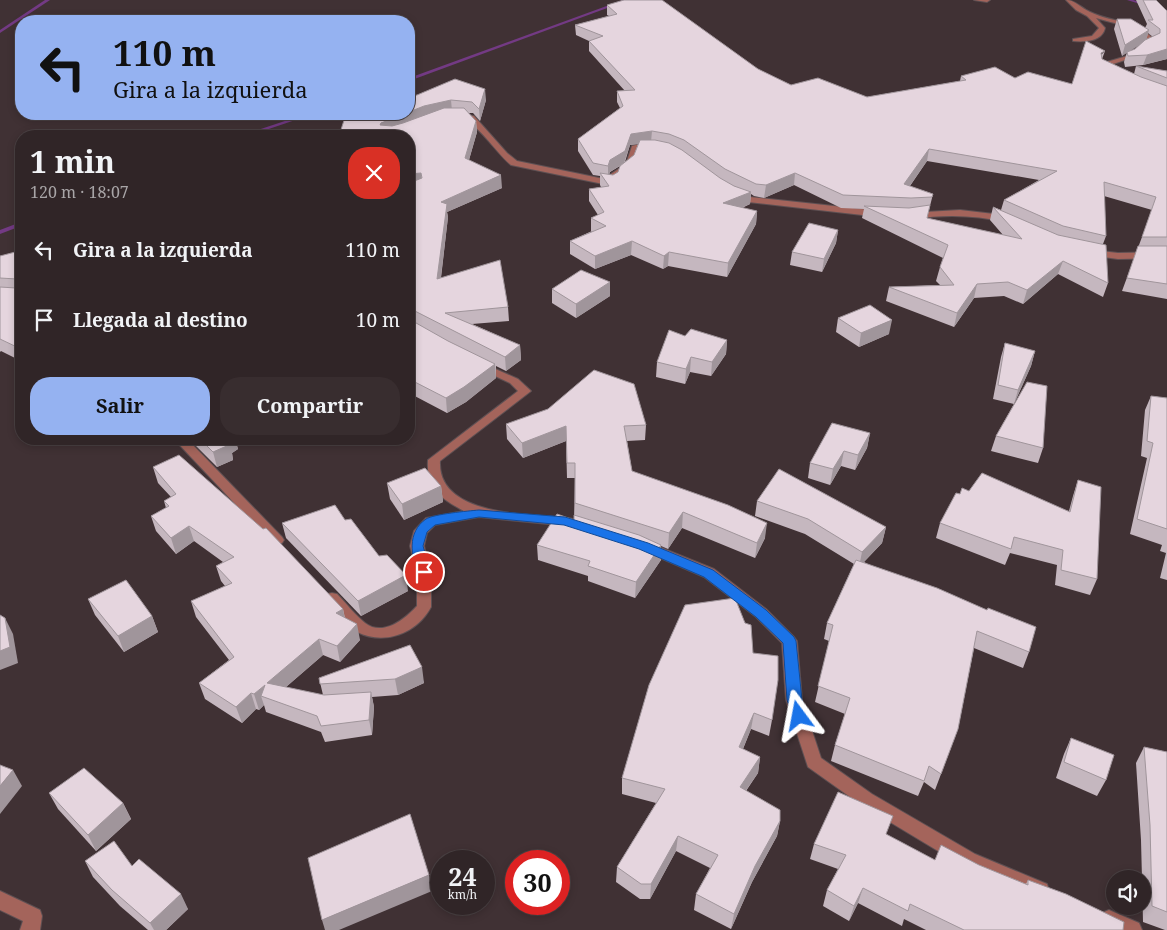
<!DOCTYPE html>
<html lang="es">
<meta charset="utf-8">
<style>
:root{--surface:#302527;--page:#382d2f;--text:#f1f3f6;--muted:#a8a5a7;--line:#4b4244;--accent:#95b2f1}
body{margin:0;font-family:"Noto Serif",serif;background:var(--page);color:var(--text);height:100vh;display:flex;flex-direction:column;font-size:19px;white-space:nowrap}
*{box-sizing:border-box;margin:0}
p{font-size:16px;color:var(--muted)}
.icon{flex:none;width:28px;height:28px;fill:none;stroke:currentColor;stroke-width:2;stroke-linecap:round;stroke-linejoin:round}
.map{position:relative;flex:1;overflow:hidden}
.panel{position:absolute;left:15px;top:130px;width:400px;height:315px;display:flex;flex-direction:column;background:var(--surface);border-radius:20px;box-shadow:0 2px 8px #0003,0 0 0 1px var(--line)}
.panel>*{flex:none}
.top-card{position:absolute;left:15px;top:15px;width:400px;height:105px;border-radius:20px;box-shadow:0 2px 8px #0003,0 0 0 1px var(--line);background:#95b2f1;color:#111;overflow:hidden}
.fabs{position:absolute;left:1106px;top:870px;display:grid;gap:10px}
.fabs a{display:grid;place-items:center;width:45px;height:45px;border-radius:50%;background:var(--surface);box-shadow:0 2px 8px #0003,0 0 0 1px var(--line);font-size:25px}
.speed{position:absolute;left:430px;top:850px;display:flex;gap:10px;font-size:25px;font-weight:700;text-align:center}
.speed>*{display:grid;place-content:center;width:65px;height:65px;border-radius:50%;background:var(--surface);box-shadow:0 2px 8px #0003,0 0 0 1px var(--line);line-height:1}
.speed small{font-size:12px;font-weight:400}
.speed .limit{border:8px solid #d22;background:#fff;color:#111}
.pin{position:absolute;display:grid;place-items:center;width:42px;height:42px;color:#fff;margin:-21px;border:2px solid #fff;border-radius:50%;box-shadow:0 1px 5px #0007}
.me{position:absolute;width:55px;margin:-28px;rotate:347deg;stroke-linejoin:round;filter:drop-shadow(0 0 4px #0008)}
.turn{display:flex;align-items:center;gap:18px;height:105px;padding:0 15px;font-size:22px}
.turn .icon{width:65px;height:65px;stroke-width:2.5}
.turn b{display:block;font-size:35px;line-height:42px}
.round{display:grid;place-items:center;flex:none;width:52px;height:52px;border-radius:20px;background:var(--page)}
.headline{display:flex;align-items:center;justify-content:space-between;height:85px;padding:0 15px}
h1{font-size:30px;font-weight:700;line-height:38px}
.button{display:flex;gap:10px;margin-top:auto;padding:10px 15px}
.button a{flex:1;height:58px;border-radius:20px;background:var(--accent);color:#111;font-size:20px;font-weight:700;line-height:58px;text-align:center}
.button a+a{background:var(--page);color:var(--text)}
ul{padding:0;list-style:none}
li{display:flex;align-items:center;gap:15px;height:70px;padding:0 15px}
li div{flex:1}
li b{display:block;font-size:19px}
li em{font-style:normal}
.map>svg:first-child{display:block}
</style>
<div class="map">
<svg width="1167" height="930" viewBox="0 0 1167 930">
<rect width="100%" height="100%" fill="#403134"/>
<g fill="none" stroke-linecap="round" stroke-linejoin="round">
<g fill="#733a84" fill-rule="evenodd">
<path d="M45,0H50L0,33V30Z"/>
<path d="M623,0H629L409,81V78Z"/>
<path d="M1127,0H1133L1167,10V12Z"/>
<path d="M306,114H313L248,136H240Z"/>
<path d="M21,222V226L0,234V230Z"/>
</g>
<g stroke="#5e5053" stroke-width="2">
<g id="minor">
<path d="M974,0H990L987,2Z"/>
<path d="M1066,0C1075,0 1081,8 1090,12C1115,24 1136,18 1156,42L1141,49L1131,58L1107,66L1110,70L1105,71L1099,65L1100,64L1127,56L1137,47L1149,41C1133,25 1116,24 1096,18L1105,28C1102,42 1084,42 1073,41V39L1092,36L1099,28L1087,16L1076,10Z"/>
<path d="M459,114L474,116L507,153L517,161L609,180L611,174L626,164L632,146C640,144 650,141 657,146L653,148L639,149L632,167L618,177L617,183L613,186L511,165C495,152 478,122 459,118Z"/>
<path d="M735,191L750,197L880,211L884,214L880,217L748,202L732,196V192Z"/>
<path d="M960,210L994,214L1010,219L1006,222C975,215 945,214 913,219L909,216L925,212Z"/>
<path d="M1092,250L1118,253L1167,252V258L1118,259L1089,255V251Z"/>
<path d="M482,363L518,379L531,391L440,461C437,517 530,514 568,518L573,519L575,522L573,525L568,526L479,517L435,525L427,533L424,546L431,572V607C417,633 385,646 357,632C348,628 335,610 327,602L325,598L327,594L332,593L337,594C346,603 355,615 365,623C383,637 405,619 417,606V572L410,546L414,531L426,518L464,511C441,499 426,488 428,460L518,391L510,383L478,368L476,366Z"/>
<path d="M174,439H187L282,537L284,540L282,543H272Z"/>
<path d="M647,542L714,569L766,609L794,637L797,641L802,700L821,758L872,794L975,854L1047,884L1049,890L1047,896L1040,899L963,866L860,804L808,767L786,700L782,643L756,617L704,577L642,550L640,547L642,544Z"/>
<path d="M0,891L40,910L42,916L40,930H20L23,921L0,910Z"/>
<path d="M1109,910L1139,923L1142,930H1112L1102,925L1099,919L1102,913Z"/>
</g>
</g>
<use href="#minor" fill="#a4645b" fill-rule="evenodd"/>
</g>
<g fill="#c5b7bf" fill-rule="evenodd">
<path d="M1136,0H1156L1167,11V59L1143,65L1125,67L1124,62L1127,52L1122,56L1114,29L1117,19L1145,28L1147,24ZM1148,33L1153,37L1146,40ZM1143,42L1135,49L1129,51Z"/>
<path d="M607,5L758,69L791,85L867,97L960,81L961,76L1015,78L1072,84L1105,51L1102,59L1134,74L1136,66L1167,71V299L1122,291L1152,210L1104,196L1106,236L1103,244L1108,283L1103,297L1058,274L1023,304L1004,296L974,298L954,327L886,301L889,287L940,285L936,281L940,267L943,258L862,218L864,209L841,208L794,185L764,198L754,196L751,194L750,204L742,208L757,211L756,224L727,277L668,266L663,269L631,255L595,269L570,254V241L592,231H591V218L598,215L589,201V189L601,187L600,185V176L593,175L578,151V139L620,108L617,102V91H625L589,51V41L576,35L575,25L609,16L607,15ZM638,144L634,155L625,162L630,145ZM927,161L1039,180L1004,200L1001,210L993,207L990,220L1003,235L927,218L933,194L910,186ZM620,166L618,172L613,175H609L610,172Z"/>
<path d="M409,97L486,100L480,121L473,113H468L476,121L477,132L469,160L502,188L447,212L448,217L441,278L508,307L509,321L472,324L520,345L521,360L506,371L496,366V378L466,402L447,413L409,393Z"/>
<path d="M838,230L836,243L822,272L790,265L792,252Z"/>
<path d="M21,254V361L1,351L0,352V256Z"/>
<path d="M610,282V296L576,318L552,303V289Z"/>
<path d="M838,318L889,334L859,347L836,332Z"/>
<path d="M685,336L727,340L726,354L711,376L690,372L685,384L656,377L657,362Z"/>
<path d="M1005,343L1035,351L1031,366L1014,404L1043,448L1038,463L991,451L996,436L1014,404L993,399L1001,357Z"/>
<path d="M1151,396L1167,398V580L1160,578L1166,553L1160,551L1162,545L1130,534L1147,458L1141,456L1145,410Z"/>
<path d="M506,424L646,425L645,440L627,441L632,471L765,538L755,558L682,528L668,549L661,546V560L635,598L588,581V576L538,560L537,545L574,520L575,478H567L566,441L523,458L507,439Z"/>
<path d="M870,433L867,448L855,470L841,466L830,485L808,478L810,463Z"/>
<path d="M189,439H235L238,449L232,453L233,460L217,467Z"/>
<path d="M153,467L343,609L345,618L360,640L340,662L323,655L286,687L323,695L319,678L410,645L424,683L398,695L372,697L374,707L372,735L325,742L321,732L266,712L264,705L259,710L256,709L242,723L205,699L199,683L229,660L196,617L191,601L225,586L221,581L216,566L223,562L194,541L176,554L156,531L151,516L166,508L164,501L171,497L158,483Z"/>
<path d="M1078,480L1097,579L1090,595L1055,585L1057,565L1010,553L1005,565L936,538L940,523L960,494L969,491L1069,511L1073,496Z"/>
<path d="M387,483L441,486L443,502L404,520L390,499Z"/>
<path d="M757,501L886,527L882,543L864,562L1029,652L1023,668L974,648L958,729L935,790L924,782L918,796L831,761L835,745L845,714L815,702L829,641L824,639L827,623L854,564L805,534L755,516Z"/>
<path d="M345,520L379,556L408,591L361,616L286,538L282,523Z"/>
<path d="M88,599L152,616L158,632L124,652L95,615Z"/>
<path d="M753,653L772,720L769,736L751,729L743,749L760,757L758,773L746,791L780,821L777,836L752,882L731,929L694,910L696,894L710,868L676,851L650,899H640L616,882L617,867L656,803L622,794V778Z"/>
<path d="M1071,738L1106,780L1097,796L1056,778L1064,754Z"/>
<path d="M1144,747L1167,752V930H1165L1143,922L1142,879L1141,840L1136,763Z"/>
<path d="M49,793L123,803L131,819L96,851L58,809Z"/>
<path d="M887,835L935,860L979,865L1026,884L1028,880L1123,930H926L904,919L902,926L858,903L849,921L823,906L827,890L838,869L810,859L814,844Z"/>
<path d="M85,861L132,866L188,909L166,930H148L120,906L93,877Z"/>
</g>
<g fill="#a0959b">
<path d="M1149,30L1146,41L1122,56L1125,45Z"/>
<path d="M1167,49V59L1143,65L1147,55Z"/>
<path d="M485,89L486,100L480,121L479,109Z"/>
<path d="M451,100L452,111L382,134L380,125L381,123L404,114H409V112L424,106Z"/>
<path d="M476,121L477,132L466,170L465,158Z"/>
<path d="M652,131L651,142L630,145L624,163L610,172L608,178V166L610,160L631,134Z"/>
<path d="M929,149L927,161L902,197L904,184Z"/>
<path d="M421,173L422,185L409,187V174Z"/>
<path d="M795,173L794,185L764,198L766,185Z"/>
<path d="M501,175L502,188L447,212L448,217L439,293L437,279L441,202Z"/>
<path d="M751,192L750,204L722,216L723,203Z"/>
<path d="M757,211L756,224L727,277L728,263Z"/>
<path d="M838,230L836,243L822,272L824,259Z"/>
<path d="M632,241L631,255L595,269V256Z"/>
<path d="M669,252L668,266L663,269L664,256Z"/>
<path d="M1063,261L1058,274L1023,304L1027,290Z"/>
<path d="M610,282V296L576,318V304Z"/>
<path d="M977,284L974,298L954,327L957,313Z"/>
<path d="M892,320L889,334L859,347L861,333Z"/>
<path d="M727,340L726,354L711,376L712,362Z"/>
<path d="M520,345L521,360L506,371L505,357Z"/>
<path d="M1035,351L1031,366L1014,404L1018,390Z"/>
<path d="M691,357L690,372L685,384L686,369Z"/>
<path d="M495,364L496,378L466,402L447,413L446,398Z"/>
<path d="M566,426V441L523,458L522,443Z"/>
<path d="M870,433L867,448L855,470L858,455Z"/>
<path d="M224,439H235L238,449L232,453L233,460L217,467L213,452Z"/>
<path d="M844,451L841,466L830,485L833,469Z"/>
<path d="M441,486L443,502L404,520L402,504Z"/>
<path d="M683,512L682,528L668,549L669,533Z"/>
<path d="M767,523L765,538L755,558L757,543Z"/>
<path d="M189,526L194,541L176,554L171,538Z"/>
<path d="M886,527L882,543L859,567L862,552Z"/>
<path d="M661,545V560L635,598L636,582Z"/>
<path d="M406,575L408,591L361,616L358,601Z"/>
<path d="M343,609L346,625L336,613Z"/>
<path d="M152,616L158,632L124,652L118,636Z"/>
<path d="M5,618L13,634L18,663L0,670V651Z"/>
<path d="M357,624L360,640L340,662L337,646Z"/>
<path d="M319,639L323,655L272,699L267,683Z"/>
<path d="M422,667L424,683L398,695L395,679Z"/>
<path d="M265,685L261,696L264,705L259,710L254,694Z"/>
<path d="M371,692L374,707L372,735L369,720Z"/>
<path d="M251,693L256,709L242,723L236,707Z"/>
<path d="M754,713L751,729L737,763L739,747Z"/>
<path d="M760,757L758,773L737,803L740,787Z"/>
<path d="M13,770L22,786L0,814V786Z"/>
<path d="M123,803L131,819L96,851L88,835Z"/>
<path d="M780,821L777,836L752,882L731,929L734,914L755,866Z"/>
<path d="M678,836L676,851L650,899L651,884Z"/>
<path d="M429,875L432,891L339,930H325L322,920Z"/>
<path d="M863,888L858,903L849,921L854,906Z"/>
<path d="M181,894L188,909L166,930H154L150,923Z"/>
</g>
<g fill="#e5d5de" stroke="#a0959b">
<path d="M624,0H662L758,69L791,85L818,78L867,97L966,80L961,76L995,67L1015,78L1028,72L1072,84L1086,41L1105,51L1101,53L1102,59L1141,77L1167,86V237H1142L1156,197L1104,182L1106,236L1063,226L1004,200L1057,171L929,149L904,184L933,194L932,197L911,198L843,195L795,173L766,185L756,184L725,169L684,140L669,134L652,131L631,134L625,151L610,160L608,166L593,163L578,139L623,106L617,91L635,90L589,41L603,36L575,25L617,14L607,5Z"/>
<path d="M1143,0H1156L1167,11V49L1147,55L1128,56L1127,52L1135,49L1145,40L1160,33V29L1148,20H1153Z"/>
<path d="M1117,19H1131L1149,30L1125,45Z"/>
<path d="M1136,66L1167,71V78Z"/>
<path d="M455,79L485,89L479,109L472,102L451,100L424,106L409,112V97L417,95Z"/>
<path d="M444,108H464L476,121L465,158L501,175L441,202L447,204L437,279L500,260L508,307L445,313L520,345L505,357L409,308V183L422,178L421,173L409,174V136H339L346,114H404L381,123L380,125L392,126L403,123Z"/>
<path d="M640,140H655L669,143L682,150L720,178L734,186L751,192L723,203L757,211L728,263L669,252L664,256L632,241L595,256L570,241L606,226L591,218L604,212L589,189L609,186L600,173L613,175L618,172L620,166L634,155Z"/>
<path d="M930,205L927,218L1022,239L993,207L1058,235L1106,245L1108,283L1063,261L1027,290L1008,282L977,284L957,313L889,287L954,285L940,267L948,245L864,206L909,208Z"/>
<path d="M809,223L838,230L824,259L792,252Z"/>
<path d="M1138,246H1167V284L1127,278Z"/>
<path d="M19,251L20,254H21V349L0,339V287L16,288L18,286L17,279L0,278V256Z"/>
<path d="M581,270L610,282L576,304L552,289Z"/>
<path d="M870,305L892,320L861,333L838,318Z"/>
<path d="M409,319L448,341L495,364L464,387L446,398L409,379Z"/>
<path d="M691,329L727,340L712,362L691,357L686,369L657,362L669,330L685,336Z"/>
<path d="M1005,343L1035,351L1018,390L998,385Z"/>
<path d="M594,370L634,384L646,425L624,426L632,471L728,505L767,523L757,543L683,512L669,533L575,503V463H567L566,426L522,443L506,424L548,409Z"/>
<path d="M1027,382L1047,386L1043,448L996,436Z"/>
<path d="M1151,396L1167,398V529L1137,519L1153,443L1147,441Z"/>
<path d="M832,423L870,433L858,455L844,451L833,469L810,463Z"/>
<path d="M200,439H225H224L229,445L213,452Z"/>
<path d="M179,455L263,529L266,528L343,609L336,613L357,624L337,646L319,639L267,683L324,695L371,692L369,720L321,726L317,716L261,696L265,685L254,694L251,693L236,707L199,683L234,657L191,601L232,583L216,566L234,557L189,526L171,538L151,516L169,506L164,501L176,494L153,467Z"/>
<path d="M425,468L441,486L402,504L387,483Z"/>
<path d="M779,469L886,527L862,552L808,519L757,501Z"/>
<path d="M982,473L1070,512L1078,480L1101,487L1097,579L1061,570L1063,550L1014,537L1011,549L940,523L956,493L960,494L962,488L969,491Z"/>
<path d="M335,505L345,520L351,519L379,556L387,555L406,575L358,601L282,523Z"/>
<path d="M557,514L574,520V515L639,535L661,545L636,582L588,566L590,561L537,545Z"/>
<path d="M856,560L937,588L987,610L988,608L1036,627L1029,652L977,631L958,729L941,774L929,766L924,781L835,745L850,698L818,686L833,625L827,623Z"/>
<path d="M126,580L152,616L118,636L88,599Z"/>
<path d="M735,598L745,623L751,625L753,653L778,656V680L772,720L754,713L739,747L760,757L740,787L780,810V821L755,866L734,914L696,894L718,855L678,836L651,884H641L617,867L665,789L622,778L649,685L685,605Z"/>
<path d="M0,615L5,618L10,647L0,651Z"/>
<path d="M410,645L422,667L395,679L320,684L319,678Z"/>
<path d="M1071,738L1114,755L1106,780L1064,762Z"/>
<path d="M1144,747L1167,752V912L1152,906L1150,825Z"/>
<path d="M0,765L13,770L0,786Z"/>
<path d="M84,768L123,803L88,835L49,793Z"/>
<path d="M838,792L893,816L886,834L935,860L941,845L979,865L1028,885V880L1066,894L1124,922L1123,930H964L910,904L908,911L863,888L854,906L827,890L846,855L814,844Z"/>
<path d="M410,814L429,875L322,920L308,858Z"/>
<path d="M114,841L132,866L139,859L181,894L150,923L112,890L85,861Z"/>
</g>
<path fill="#1a73e8" stroke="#114b97" d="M479,510L565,517L648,543L713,570L766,610L794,637L796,641L802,700L807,716L805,720L799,722L794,720L787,700L783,643L756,617L704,577L639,549L564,525L479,517L435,525L427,532L423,546L431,572L429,575H420C410,557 407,532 426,519C434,514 468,511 479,510Z"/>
</svg>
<div class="fabs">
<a><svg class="icon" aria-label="sound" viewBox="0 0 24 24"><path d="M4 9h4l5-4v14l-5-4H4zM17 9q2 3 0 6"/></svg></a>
</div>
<div class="speed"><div>24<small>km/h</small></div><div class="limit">30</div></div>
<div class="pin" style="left:424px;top:572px;background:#d93025"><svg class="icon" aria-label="arrive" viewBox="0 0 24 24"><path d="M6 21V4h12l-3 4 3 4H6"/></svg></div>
<svg class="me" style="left:799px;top:716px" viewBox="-20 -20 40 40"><path d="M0-17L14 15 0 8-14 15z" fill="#1a73e8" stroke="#fff" stroke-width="4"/></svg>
<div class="top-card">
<div class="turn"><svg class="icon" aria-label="left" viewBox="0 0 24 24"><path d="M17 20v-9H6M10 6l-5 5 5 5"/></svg><div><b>110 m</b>Gira a la izquierda</div></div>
</div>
<section class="panel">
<div class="headline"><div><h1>1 min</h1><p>120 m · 18:07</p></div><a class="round" style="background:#d93025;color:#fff"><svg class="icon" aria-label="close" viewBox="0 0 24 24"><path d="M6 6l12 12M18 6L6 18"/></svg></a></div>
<ul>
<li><svg class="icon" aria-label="left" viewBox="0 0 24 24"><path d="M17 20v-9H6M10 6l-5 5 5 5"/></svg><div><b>Gira a la izquierda</b></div><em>110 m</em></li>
<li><svg class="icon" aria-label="arrive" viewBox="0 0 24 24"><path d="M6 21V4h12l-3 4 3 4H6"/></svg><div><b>Llegada al destino</b></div><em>10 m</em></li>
</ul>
<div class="button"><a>Salir</a><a>Compartir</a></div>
</section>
</div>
